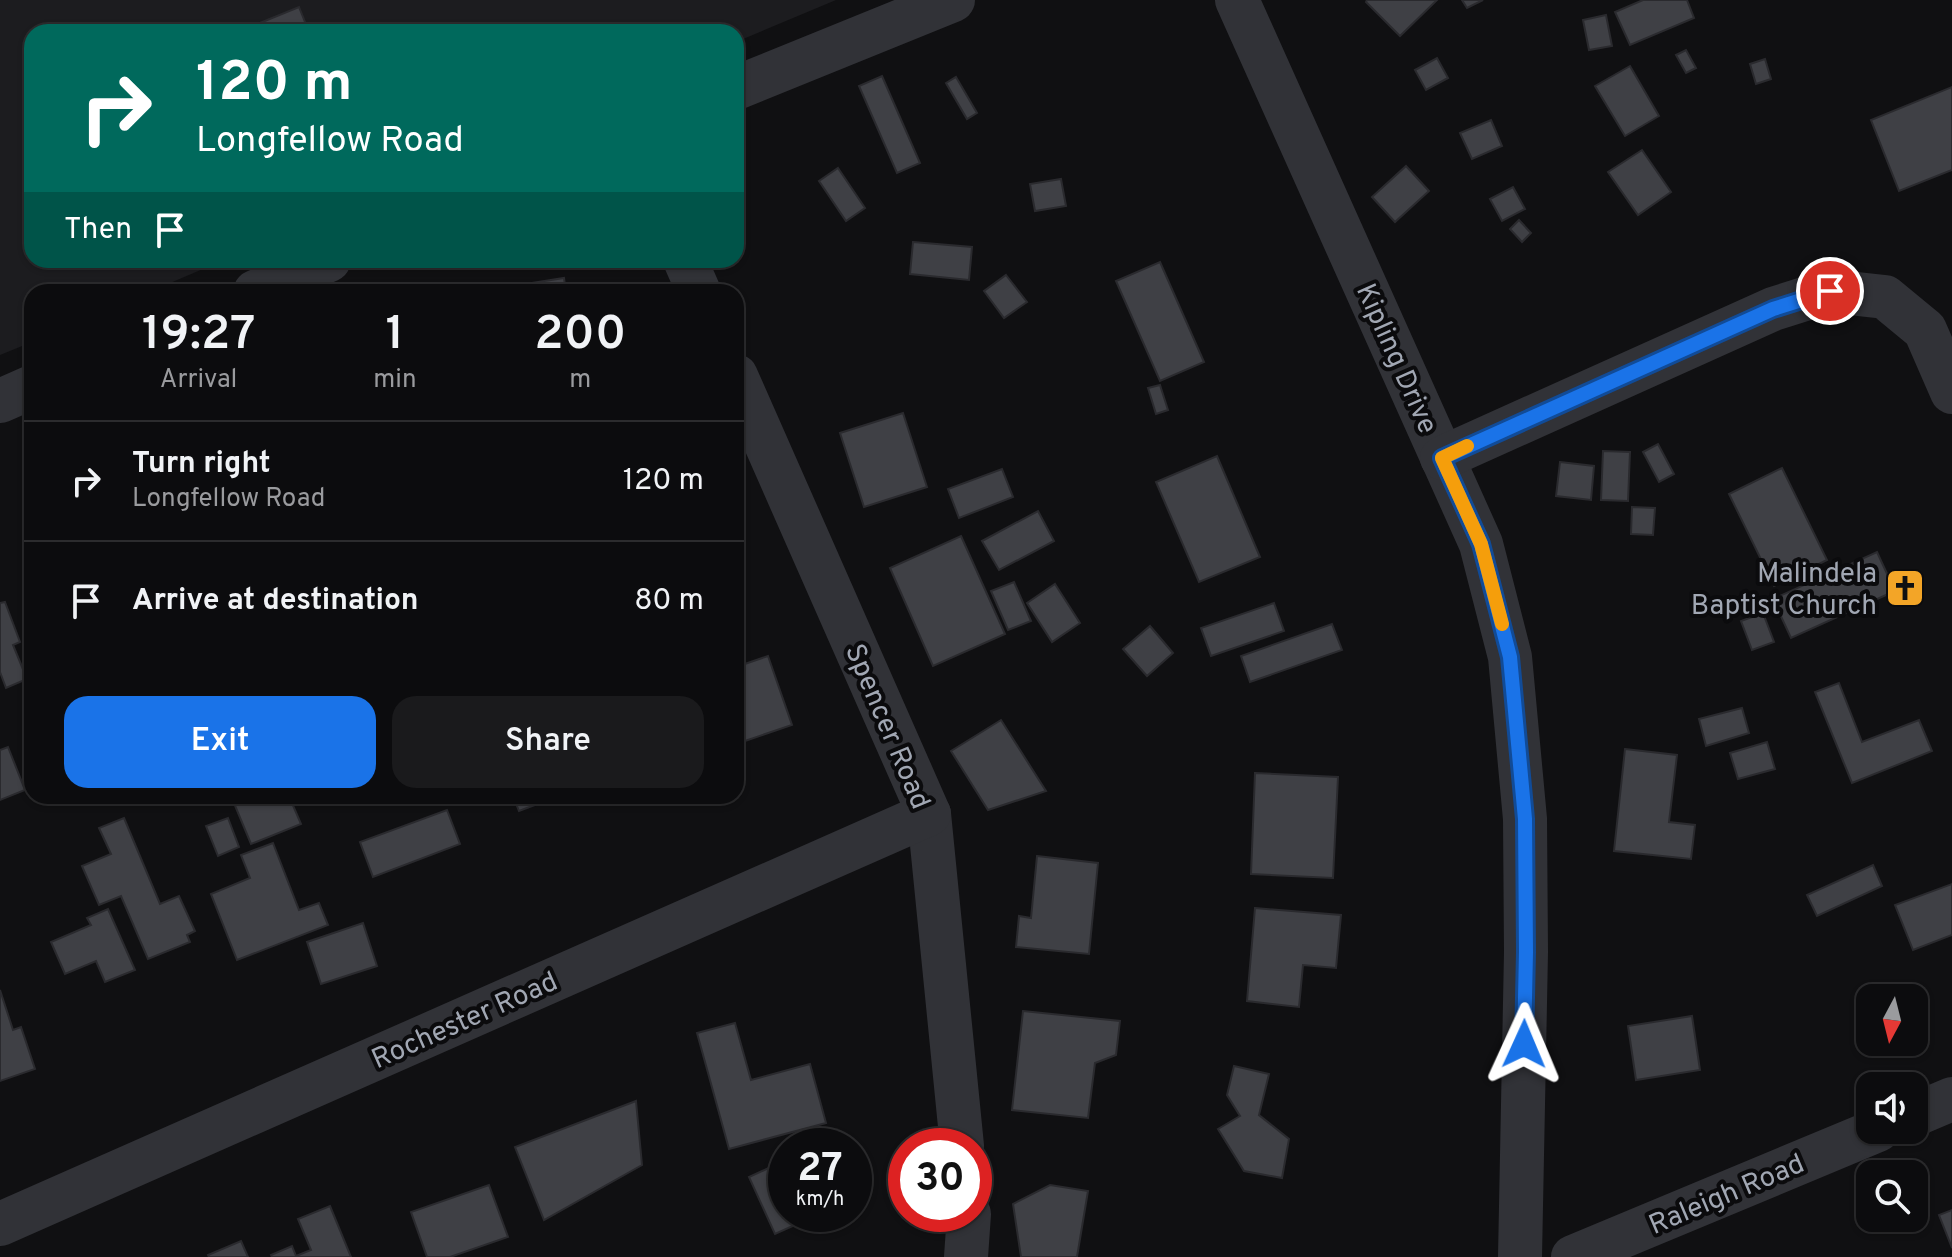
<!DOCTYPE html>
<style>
:root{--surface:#0c0c0e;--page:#1a1a1c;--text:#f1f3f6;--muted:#9a9b9e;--line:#2c2c2e;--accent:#1a73e8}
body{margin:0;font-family:Overpass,sans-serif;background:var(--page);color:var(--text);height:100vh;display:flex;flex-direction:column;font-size:30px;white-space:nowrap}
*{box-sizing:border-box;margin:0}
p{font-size:26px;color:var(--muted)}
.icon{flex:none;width:44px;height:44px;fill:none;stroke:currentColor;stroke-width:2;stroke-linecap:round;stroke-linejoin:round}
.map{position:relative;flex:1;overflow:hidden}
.details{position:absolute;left:24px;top:284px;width:720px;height:520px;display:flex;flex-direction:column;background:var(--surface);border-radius:24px;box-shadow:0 2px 6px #0004,0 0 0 2px var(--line)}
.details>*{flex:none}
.hud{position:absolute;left:24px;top:24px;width:720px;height:244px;border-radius:24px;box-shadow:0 2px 6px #0004,0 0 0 2px var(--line);background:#00695c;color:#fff;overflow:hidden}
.needle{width:52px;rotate:187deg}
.controls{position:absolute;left:1856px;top:984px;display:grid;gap:16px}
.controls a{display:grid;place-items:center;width:72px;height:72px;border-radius:16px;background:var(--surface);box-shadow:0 2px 6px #0004,0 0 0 2px var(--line);font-size:40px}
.speed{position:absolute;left:768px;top:1128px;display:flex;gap:16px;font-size:40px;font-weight:700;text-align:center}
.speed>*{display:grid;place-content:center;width:104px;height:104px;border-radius:50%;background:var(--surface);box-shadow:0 2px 6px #0004,0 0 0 2px var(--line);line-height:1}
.speed small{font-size:20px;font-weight:400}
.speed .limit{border:12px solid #d22;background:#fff;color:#111}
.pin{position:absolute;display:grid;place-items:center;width:68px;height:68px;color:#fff;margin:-34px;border:4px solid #fff;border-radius:50%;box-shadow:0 2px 8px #0007}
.me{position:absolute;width:88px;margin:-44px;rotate:1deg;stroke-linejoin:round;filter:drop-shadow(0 0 6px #0008)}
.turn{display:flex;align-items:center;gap:28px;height:168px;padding:0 40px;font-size:36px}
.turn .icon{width:104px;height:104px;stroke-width:2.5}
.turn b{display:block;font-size:56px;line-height:68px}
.then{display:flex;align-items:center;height:76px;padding:0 40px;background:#0003;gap:16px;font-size:30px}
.eta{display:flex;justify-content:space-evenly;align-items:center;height:136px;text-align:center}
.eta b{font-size:48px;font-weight:600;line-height:56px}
.cta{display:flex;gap:16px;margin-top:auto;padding:16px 40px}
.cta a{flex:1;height:92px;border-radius:24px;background:var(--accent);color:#fff;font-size:32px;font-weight:600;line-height:92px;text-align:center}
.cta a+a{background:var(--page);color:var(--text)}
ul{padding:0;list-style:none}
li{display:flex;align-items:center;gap:24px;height:120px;padding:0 40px;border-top:2px solid var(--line)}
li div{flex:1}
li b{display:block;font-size:30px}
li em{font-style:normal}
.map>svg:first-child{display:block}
</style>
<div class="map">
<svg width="1952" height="1257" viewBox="0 0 1952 1257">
<rect width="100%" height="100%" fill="#101012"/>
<path fill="#1c1c1f" d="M0,0H836L736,42V32H32V260H224L149,292H32V342L0,355Z"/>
<g fill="#3f4045" stroke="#2a2a2e" stroke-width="2">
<path d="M1367,0H1437L1400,36L1366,2Z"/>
<path d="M1462,0H1483L1467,8Z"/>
<path d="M1643,0H1687L1694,18L1630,45L1615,12Z"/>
<path d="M299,7L309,32H238Z"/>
<path d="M1606,15L1612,46L1589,50L1583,20Z"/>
<path d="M1686,50L1696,68L1686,73L1676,55Z"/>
<path d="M1437,58L1448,78L1426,90L1415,70Z"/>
<path d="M1765,59L1771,79L1756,84L1750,64Z"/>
<path d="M1630,66L1659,116L1625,136L1595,86Z"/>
<path d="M882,76L920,163L897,173L859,86Z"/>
<path d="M956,77L977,113L967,119L946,83Z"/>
<path d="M1952,87V170L1899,191L1871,120Z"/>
<path d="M1491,120L1502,146L1472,159L1460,133Z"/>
<path d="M1642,150L1671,192L1638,215L1608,172Z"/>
<path d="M1406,166L1429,191L1395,222L1372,197Z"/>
<path d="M838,168L865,208L846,221L819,181Z"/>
<path d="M1061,179L1066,206L1035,211L1030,184Z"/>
<path d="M1513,187L1525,209L1502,221L1490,199Z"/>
<path d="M1519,220L1531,233L1522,242L1510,229Z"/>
<path d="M913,242L972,247L969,280L910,274Z"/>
<path d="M1160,262L1204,362L1160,381L1116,281Z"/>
<path d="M1006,275L1027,302L1004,318L984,291Z"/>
<path d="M564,278L566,292H527L525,284Z"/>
<path d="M1160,385L1168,410L1156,414L1148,388Z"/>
<path d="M903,413L927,487L864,507L840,433Z"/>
<path d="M1658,444L1674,474L1659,482L1643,452Z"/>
<path d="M1603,451L1630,452L1628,501L1601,500Z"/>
<path d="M1217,456L1260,557L1199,582L1156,482Z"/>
<path d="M1560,462L1594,466L1591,500L1556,496Z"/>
<path d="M1782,468L1827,560L1774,586L1729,494Z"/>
<path d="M1002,469L1013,497L959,518L948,489Z"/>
<path d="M1632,507L1655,508L1653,535L1631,534Z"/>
<path d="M1038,511L1054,541L999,570L982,541Z"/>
<path d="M961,536L1005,634L933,666L890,568Z"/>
<path d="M1877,552L1895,591L1791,638L1773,599Z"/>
<path d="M1014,582L1031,621L1008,630L991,591Z"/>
<path d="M1055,584L1080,623L1052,642L1027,603Z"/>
<path d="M5,602L20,642L13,645L27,679L6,688L0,672V603Z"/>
<path d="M1274,603L1284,631L1211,656L1201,628Z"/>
<path d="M1763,613L1774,642L1752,650L1741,621Z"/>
<path d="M1332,624L1342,650L1250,682L1241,656Z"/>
<path d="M1150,626L1173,653L1147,676L1123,649Z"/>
<path d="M768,656L792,725L736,744V667Z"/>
<path d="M1839,683L1862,742L1919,720L1932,751L1852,783L1815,692Z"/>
<path d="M1742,708L1749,733L1706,746L1699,719Z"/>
<path d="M1001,720L1046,791L988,810L951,751Z"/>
<path d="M1767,742L1775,769L1738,779L1730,753Z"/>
<path d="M8,747L25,790L0,800V750Z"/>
<path d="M1625,749L1677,755L1669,822L1695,825L1691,859L1614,851Z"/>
<path d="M1255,773L1338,777L1333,878L1251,874Z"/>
<path d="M231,796H289L301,824L251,844Z"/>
<path d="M513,796H559L519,811Z"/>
<path d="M447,810L460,844L373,877L360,842Z"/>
<path d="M124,818L160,904L179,896L195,931L187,935L190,942L148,959L121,896L99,905L82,866L111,854L99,828Z"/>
<path d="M228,818L239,847L218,856L206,826Z"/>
<path d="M273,843L299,910L319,903L328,925L237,960L211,894L250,878L241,855Z"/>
<path d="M1037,856L1098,863L1089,954L1016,947L1019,916L1031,918Z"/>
<path d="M1873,865L1882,886L1817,916L1807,895Z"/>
<path d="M1952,884V935L1913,950L1895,905Z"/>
<path d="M1255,908L1341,915L1336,968L1303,965L1299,1007L1247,1001Z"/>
<path d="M108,909L135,970L105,982L96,961L65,974L51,942L91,925L87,918Z"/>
<path d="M363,923L377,966L321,984L307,942Z"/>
<path d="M0,990L13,1030L21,1027L35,1069L0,1081Z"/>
<path d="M1023,1011L1120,1021L1116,1055L1095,1063L1088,1118L1012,1110Z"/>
<path d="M1692,1016L1700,1070L1636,1080L1628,1026Z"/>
<path d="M735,1023L751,1080L810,1064L826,1123L729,1149L697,1033Z"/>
<path d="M1234,1066L1269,1074L1259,1115L1289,1139L1282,1178L1244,1171L1218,1129L1240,1116L1227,1095Z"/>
<path d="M636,1101L642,1165L544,1220L515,1147Z"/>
<path d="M786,1160V1214H815V1216L775,1234L749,1177Z"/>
<path d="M489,1185L508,1237L450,1257H427L411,1212Z"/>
<path d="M1050,1185L1088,1191L1077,1257H1021L1013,1204Z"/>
<path d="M330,1206L351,1257H272L271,1255L292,1246L296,1256L311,1250L298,1219Z"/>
<path d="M1952,1210V1248L1939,1215Z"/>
<path d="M241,1241L248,1257H209L208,1255Z"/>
</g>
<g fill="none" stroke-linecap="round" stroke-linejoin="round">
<g stroke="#313237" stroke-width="44">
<path d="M1237,0L1481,544L1510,657L1525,819L1526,952L1520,1257"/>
<path d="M736,88L953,0"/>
<path d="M685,260L699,292"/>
<path d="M255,292L329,260"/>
<path d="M736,376L929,814L962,1146"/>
<path d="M0,401L32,387"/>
<path d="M1442,458L1773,309L1830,291L1885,297L1925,330L1952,392"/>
<path d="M1914,1115L1952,1099"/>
<path d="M0,1224L929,814"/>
<path d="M966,1257L969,1214"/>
<path d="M1573,1257L1878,1130"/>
</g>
</g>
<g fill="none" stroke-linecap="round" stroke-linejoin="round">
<g stroke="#114b97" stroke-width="20">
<path id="route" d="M1524,1044L1526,952L1525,819L1510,657L1481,544L1442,458L1773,309L1830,291"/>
</g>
<use href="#route" stroke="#1a73e8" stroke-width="14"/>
<path stroke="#f59e0b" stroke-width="14" d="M1467,446L1442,458L1481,544L1502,624"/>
</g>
<defs>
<g id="church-square" transform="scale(2)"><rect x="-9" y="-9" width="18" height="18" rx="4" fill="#f3a527" stroke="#0b0b0d"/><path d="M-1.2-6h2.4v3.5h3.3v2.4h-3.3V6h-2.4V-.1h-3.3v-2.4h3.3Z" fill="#111"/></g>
</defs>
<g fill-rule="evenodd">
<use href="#church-square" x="1905" y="588"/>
</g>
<g text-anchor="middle" stroke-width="8" stroke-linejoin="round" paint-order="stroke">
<g font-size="28" fill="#a1a7b3" stroke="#0b0b0d">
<text transform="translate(1398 358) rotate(66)" y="10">Kipling Drive</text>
<text transform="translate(889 726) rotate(67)" y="10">Spencer Road</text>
<text transform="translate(464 1019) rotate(-24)" y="10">Rochester Road</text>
<text transform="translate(1726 1193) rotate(-23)" y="10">Raleigh Road</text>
</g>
<g font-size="28" fill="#a1a7b3" stroke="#0b0b0d" text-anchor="end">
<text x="1877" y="582">Malindela<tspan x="1877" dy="32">Baptist Church</tspan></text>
</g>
</g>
</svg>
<div class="controls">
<a><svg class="needle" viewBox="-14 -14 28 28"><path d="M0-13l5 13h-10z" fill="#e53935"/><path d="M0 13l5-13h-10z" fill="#9a9b9e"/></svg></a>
<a><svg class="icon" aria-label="sound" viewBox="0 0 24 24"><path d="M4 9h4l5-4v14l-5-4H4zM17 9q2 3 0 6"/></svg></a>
<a><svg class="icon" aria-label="search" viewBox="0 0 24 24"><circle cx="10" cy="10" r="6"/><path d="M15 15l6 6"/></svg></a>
</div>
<div class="speed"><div>27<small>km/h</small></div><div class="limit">30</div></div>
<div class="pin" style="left:1830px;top:291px;background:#d93025"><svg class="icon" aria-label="arrive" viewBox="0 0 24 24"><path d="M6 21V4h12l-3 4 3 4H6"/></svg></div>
<svg class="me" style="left:1524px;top:1044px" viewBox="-20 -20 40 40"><path d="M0-17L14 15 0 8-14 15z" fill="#1a73e8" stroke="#fff" stroke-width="4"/></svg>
<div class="hud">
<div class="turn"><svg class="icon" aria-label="right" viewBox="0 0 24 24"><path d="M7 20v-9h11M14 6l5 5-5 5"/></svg><div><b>120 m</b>Longfellow Road</div></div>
<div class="then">Then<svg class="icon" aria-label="arrive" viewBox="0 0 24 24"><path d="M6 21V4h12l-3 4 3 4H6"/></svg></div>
</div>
<section class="details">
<div class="eta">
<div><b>19:27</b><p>Arrival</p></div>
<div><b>1</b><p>min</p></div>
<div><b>200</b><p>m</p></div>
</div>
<ul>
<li><svg class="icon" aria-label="right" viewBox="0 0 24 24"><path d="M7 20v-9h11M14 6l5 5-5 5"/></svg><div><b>Turn right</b><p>Longfellow Road</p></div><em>120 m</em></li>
<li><svg class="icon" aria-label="arrive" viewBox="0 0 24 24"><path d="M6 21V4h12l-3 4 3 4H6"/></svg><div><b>Arrive at destination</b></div><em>80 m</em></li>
</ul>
<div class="cta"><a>Exit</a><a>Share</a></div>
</section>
</div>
